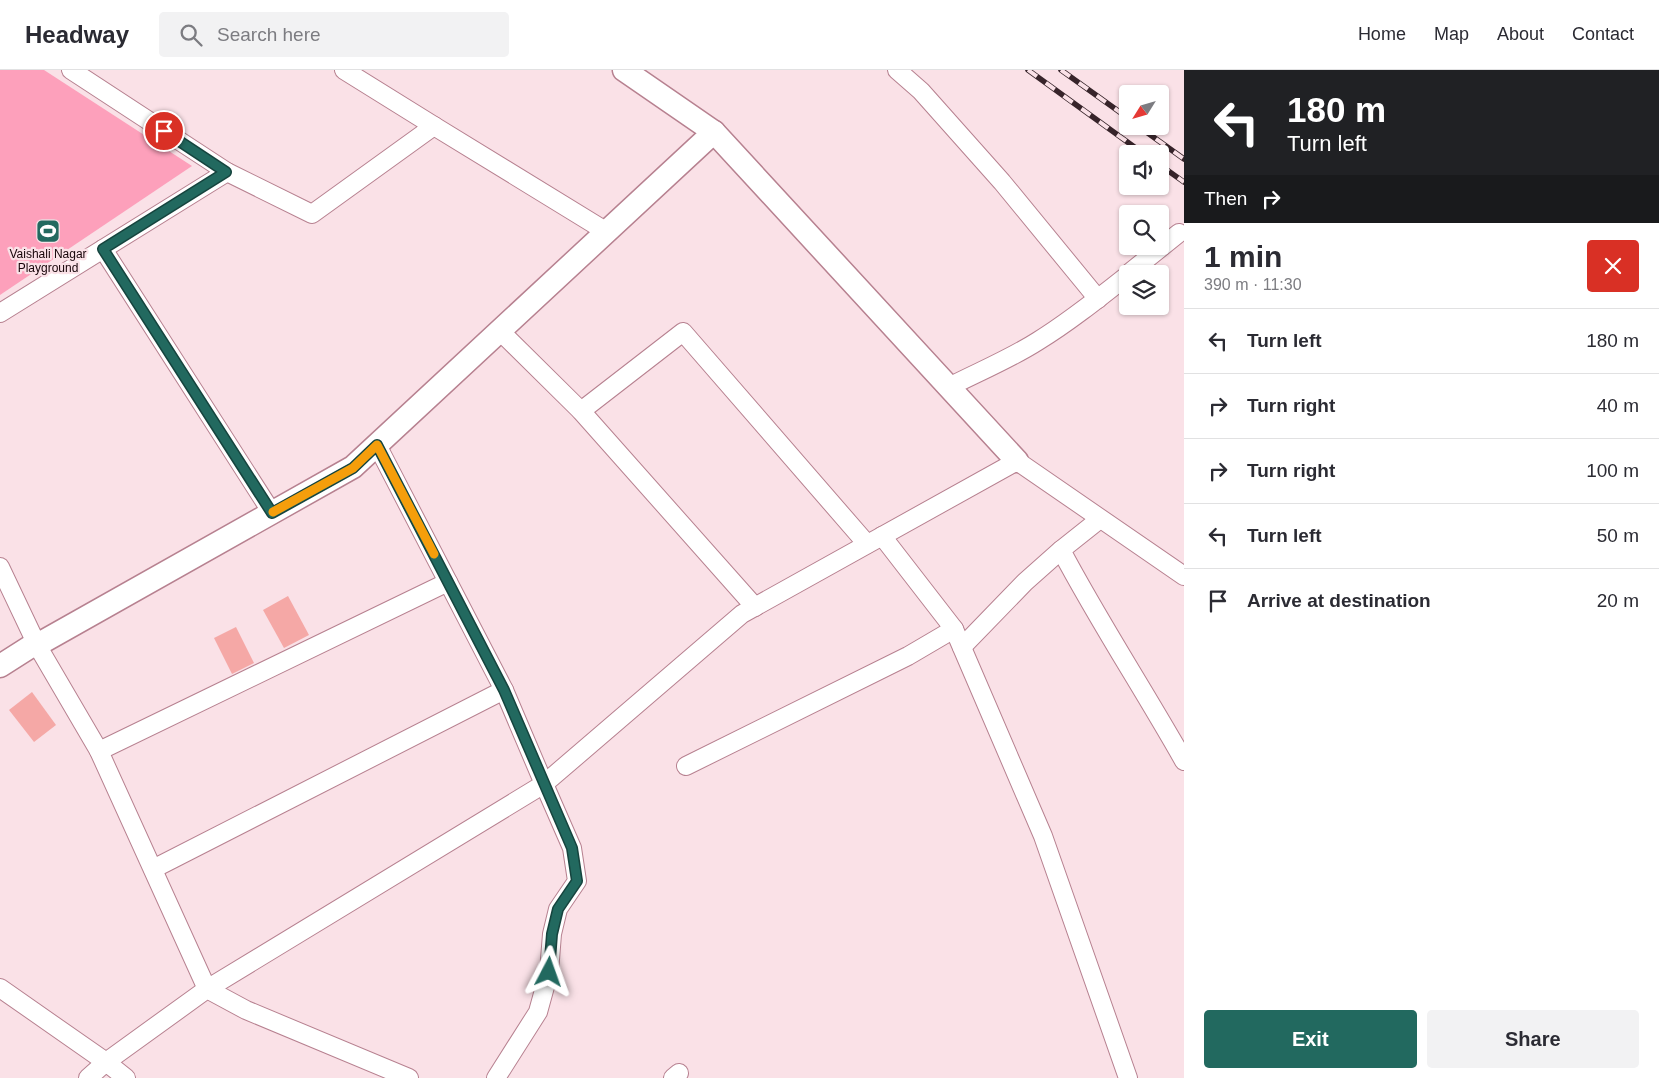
<!DOCTYPE html>
<meta charset="utf-8">
<style>
:root{--surface:#fff;--page:#f2f2f3;--text:#2b2b33;--muted:#7c7c81;--line:#e1e1e2;--accent:#22695f}
body{margin:0;font-family:Helvetica,sans-serif;background:var(--page);color:var(--text);height:100vh;display:flex;flex-direction:column;font-size:19px;white-space:nowrap}
*{box-sizing:border-box;margin:0}
p{font-size:16px;color:var(--muted)}
.icon{flex:none;width:28px;height:28px;fill:none;stroke:currentColor;stroke-width:2;stroke-linecap:round;stroke-linejoin:round}
.map{position:relative;flex:1;overflow:hidden}
.panel{display:flex;flex-direction:column;background:var(--surface);width:475px}
.panel>*{flex:none}
.hud{background:#202124;color:#fff;overflow:hidden}
.needle{width:32px;rotate:233deg}
.fabs{position:absolute;left:1119px;top:15px;display:grid;gap:10px}
.fabs a{display:grid;place-items:center;width:50px;height:50px;border-radius:5px;background:var(--surface);box-shadow:0 1px 4px #0004;font-size:25px}
.pin{position:absolute;display:grid;place-items:center;width:42px;height:42px;color:#fff;margin:-21px;border:2px solid #fff;border-radius:50%;box-shadow:0 1px 5px #0007}
.me{position:absolute;width:55px;margin:-28px;rotate:4deg;stroke-linejoin:round;filter:drop-shadow(0 0 4px #0008)}
.turn{display:flex;align-items:center;gap:18px;height:105px;padding:0 20px;font-size:22px}
.turn .icon{width:65px;height:65px;stroke-width:2.5}
.turn b{display:block;font-size:35px;line-height:42px}
.then{display:flex;align-items:center;height:48px;padding:0 20px;background:#0003;gap:10px;font-size:19px}
.round{display:grid;place-items:center;flex:none;width:52px;height:52px;border-radius:5px;background:var(--page)}
.summary{display:flex;align-items:center;justify-content:space-between;height:85px;padding:0 20px}
h1{font-size:30px;font-weight:600;line-height:38px}
.cta{display:flex;gap:10px;margin-top:auto;padding:10px 20px}
.cta a{flex:1;height:58px;border-radius:5px;background:var(--accent);color:#fff;font-size:20px;font-weight:600;line-height:58px;text-align:center}
.cta a+a{background:var(--page);color:var(--text)}
ul{padding:0;list-style:none}
li{display:flex;align-items:center;gap:15px;height:65px;padding:0 20px;border-top:1px solid var(--line)}
li div{flex:1}
li b{display:block;font-size:19px}
li em{font-style:normal}
header{display:flex;align-items:center;gap:30px;box-sizing:border-box;height:70px;padding:0 25px;background:var(--surface);border-bottom:1px solid var(--line)}
header strong{font-size:24px}
nav{display:flex;gap:28px;margin-inline-start:auto;font-size:18px}
.search{width:350px;height:45px;background:var(--page);display:flex;align-items:center;gap:12px;box-sizing:border-box;padding:0 18px;border-radius:5px;color:var(--muted);font-size:19px}
main{display:flex;flex:1;min-height:0}
.map>svg:first-child{display:block}
</style>
<header>
<strong>Headway</strong>
<div class="search"><svg class="icon" aria-label="search" viewBox="0 0 24 24"><circle cx="10" cy="10" r="6"/><path d="M15 15l6 6"/></svg>Search here</div>
<nav><a>Home</a><a>Map</a><a>About</a><a>Contact</a></nav>
</header>
<main>
<div class="map">
<svg width="1184" height="1008" viewBox="0 0 1184 1008">
<rect width="100%" height="100%" fill="#fae1e7"/>
<path fill="#fda0bb" d="M0,0H44L192,96L0,225Z"/>
<g fill="#f5a8a6">
<path d="M288,526L309,565L284,578L263,540Z"/>
<path d="M236,557L254,593L232,604L214,568Z"/>
<path d="M32,622L56,655L34,672L9,640Z"/>
</g>
<g fill="none" stroke-linecap="round" stroke-linejoin="round">
<g stroke="#b78190" stroke-width="20">
<g id="minor">
<path d="M897,0L921,21L1002,112L1098,229"/>
<path d="M434,56L607,162"/>
<path d="M227,102L312,144L434,56L344,0"/>
<path d="M103,179L272,443"/>
<path d="M1128,204L1179,163"/>
<path d="M0,243L227,102L71,0"/>
<path d="M500,261L581,341L755,537"/>
<path d="M949,317C978,302 1010,289 1038,271C1069,252 1099,228 1128,205"/>
<path d="M581,341L683,262L867,474"/>
<path d="M1100,449L1061,480C1099,552 1144,620 1184,691"/>
<path d="M882,466L954,559L1043,766L1128,1008"/>
<path d="M0,497L37,575L99,681L207,919L544,714L504,620L377,375"/>
<path d="M962,577L1025,512L1061,480"/>
<path d="M99,681L448,512"/>
<path d="M686,696L908,586L954,559"/>
<path d="M153,799L504,620"/>
<path d="M0,918L106,992L207,919L246,940L409,1008"/>
<path d="M88,1008L106,992L126,1008"/>
<path d="M496,1008L538,942L549,902L552,864L558,839L577,811L572,778L544,714L742,544L1017,391L1184,506"/>
<path d="M673,1008L679,1003"/>
</g>
</g>
<g stroke="#b78190" stroke-width="25">
<g id="tertiary">
<path d="M714,62L1017,391"/>
<path d="M0,596L33,575H37L353,397L714,62L624,0"/>
</g>
</g>
<use href="#minor" stroke="#fff" stroke-width="18"/>
<use href="#tertiary" stroke="#fff" stroke-width="22"/>
<g stroke="#37242a" stroke-width="5.5">
<g id="rail">
<path d="M1028,0L1144,84"/>
<path d="M1061,0L1128,48"/>
<path d="M1138,56L1184,89"/>
<path d="M1160,95L1184,112"/>
</g>
</g>
<use href="#rail" stroke="#fae1e7" stroke-width="4" stroke-dasharray="11" stroke-linecap="butt"/>
</g>
<g fill="none" stroke-linecap="round" stroke-linejoin="round">
<g stroke="#16443e" stroke-width="12">
<path id="route" d="M164,61L226,102L103,179L272,443L353,398L377,375L504,620L572,778L577,811L558,839L552,864L549,902"/>
</g>
<use href="#route" stroke="#22695f" stroke-width="9"/>
<path stroke="#f59e0b" stroke-width="9" d="M273,442L353,398L377,375L434,484"/>
</g>
<defs>
<g id="stadium-square" transform="scale(1.25)"><rect x="-9" y="-9" width="18" height="18" rx="4" fill="#22695f" stroke="#fae1e7"/><path d="M0-5a6.5 5 0 1 0 0 10a6.5 5 0 1 0 0-10ZM-3.5-1.8h7v3.6h-7Z" fill="#fff"/></g>
</defs>
<g fill-rule="evenodd">
<use href="#stadium-square" x="48" y="161"/>
</g>
<g text-anchor="middle" stroke-width="4.5" stroke-linejoin="round" paint-order="stroke">
<g font-size="12" fill="#17050a" stroke="#fae1e7">
<text x="48" y="188">Vaishali Nagar<tspan x="48" dy="14">Playground</tspan></text>
</g>
</g>
</svg>
<div class="fabs">
<a><svg class="needle" viewBox="-14 -14 28 28"><path d="M0-13l5 13h-10z" fill="#e53935"/><path d="M0 13l5-13h-10z" fill="#7c7c81"/></svg></a>
<a><svg class="icon" aria-label="sound" viewBox="0 0 24 24"><path d="M4 9h4l5-4v14l-5-4H4zM17 9q2 3 0 6"/></svg></a>
<a><svg class="icon" aria-label="search" viewBox="0 0 24 24"><circle cx="10" cy="10" r="6"/><path d="M15 15l6 6"/></svg></a>
<a><svg class="icon" aria-label="layers" viewBox="0 0 24 24"><path d="M12 4l9 5-9 5-9-5zM3 14l9 5 9-5"/></svg></a>
</div>
<div class="pin" style="left:164px;top:61px;background:#d93025"><svg class="icon" aria-label="arrive" viewBox="0 0 24 24"><path d="M6 21V4h12l-3 4 3 4H6"/></svg></div>
<svg class="me" style="left:549px;top:902px" viewBox="-20 -20 40 40"><path d="M0-17L14 15 0 8-14 15z" fill="#22695f" stroke="#fff" stroke-width="4"/></svg>
</div>
<section class="panel">
<div class="hud">
<div class="turn"><svg class="icon" aria-label="left" viewBox="0 0 24 24"><path d="M17 20v-9H6M10 6l-5 5 5 5"/></svg><div><b>180 m</b>Turn left</div></div>
<div class="then">Then<svg class="icon" aria-label="right" viewBox="0 0 24 24"><path d="M7 20v-9h11M14 6l5 5-5 5"/></svg></div>
</div>
<div class="summary"><div><h1>1 min</h1><p>390 m · 11:30</p></div><a class="round" style="background:#d93025;color:#fff"><svg class="icon" aria-label="close" viewBox="0 0 24 24"><path d="M6 6l12 12M18 6L6 18"/></svg></a></div>
<ul>
<li><svg class="icon" aria-label="left" viewBox="0 0 24 24"><path d="M17 20v-9H6M10 6l-5 5 5 5"/></svg><div><b>Turn left</b></div><em>180 m</em></li>
<li><svg class="icon" aria-label="right" viewBox="0 0 24 24"><path d="M7 20v-9h11M14 6l5 5-5 5"/></svg><div><b>Turn right</b></div><em>40 m</em></li>
<li><svg class="icon" aria-label="right" viewBox="0 0 24 24"><path d="M7 20v-9h11M14 6l5 5-5 5"/></svg><div><b>Turn right</b></div><em>100 m</em></li>
<li><svg class="icon" aria-label="left" viewBox="0 0 24 24"><path d="M17 20v-9H6M10 6l-5 5 5 5"/></svg><div><b>Turn left</b></div><em>50 m</em></li>
<li><svg class="icon" aria-label="arrive" viewBox="0 0 24 24"><path d="M6 21V4h12l-3 4 3 4H6"/></svg><div><b>Arrive at destination</b></div><em>20 m</em></li>
</ul>
<div class="cta"><a>Exit</a><a>Share</a></div>
</section>
</main>
